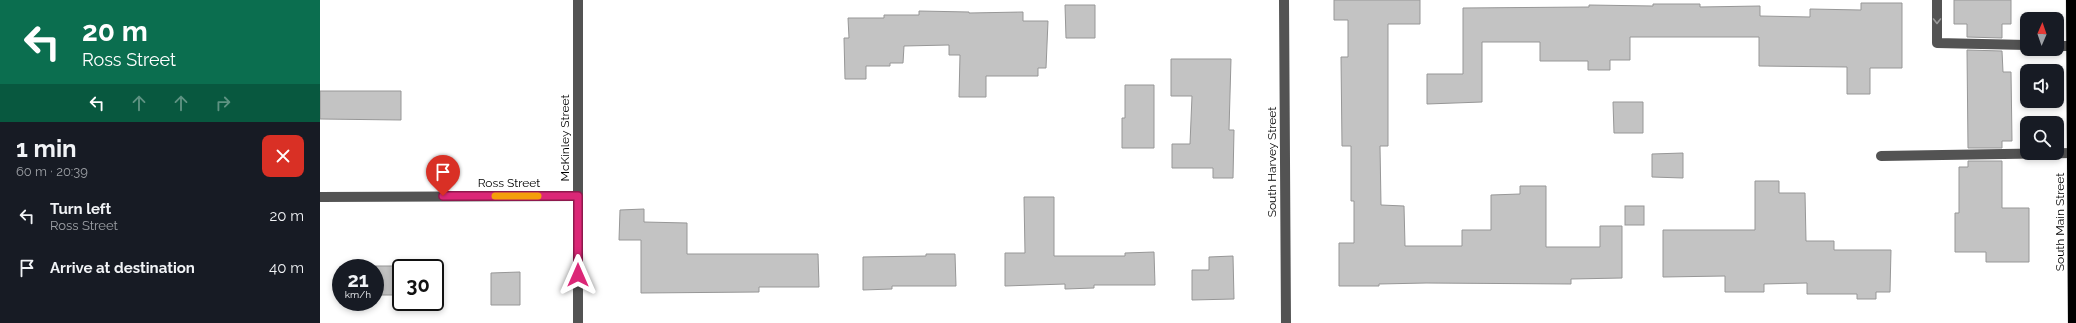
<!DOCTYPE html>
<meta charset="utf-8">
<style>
:root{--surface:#171b24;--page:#242831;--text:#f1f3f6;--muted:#9ea1a6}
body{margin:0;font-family:Raleway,sans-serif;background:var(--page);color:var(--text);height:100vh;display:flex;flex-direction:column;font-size:15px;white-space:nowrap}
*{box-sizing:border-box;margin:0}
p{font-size:13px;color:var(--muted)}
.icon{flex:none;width:22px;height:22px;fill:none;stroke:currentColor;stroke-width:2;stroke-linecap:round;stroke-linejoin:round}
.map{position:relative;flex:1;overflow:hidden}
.panel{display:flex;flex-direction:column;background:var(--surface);width:320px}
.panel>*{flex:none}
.top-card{background:#0b6e4f;color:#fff;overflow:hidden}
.needle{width:26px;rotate:2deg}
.fabs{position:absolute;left:1700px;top:12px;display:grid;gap:8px}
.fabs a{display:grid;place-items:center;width:44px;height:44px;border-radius:8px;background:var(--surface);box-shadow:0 2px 6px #0003;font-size:20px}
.speed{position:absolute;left:12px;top:259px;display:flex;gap:8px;font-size:20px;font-weight:700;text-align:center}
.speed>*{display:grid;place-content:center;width:52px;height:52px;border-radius:50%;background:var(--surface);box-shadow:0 2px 6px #0003;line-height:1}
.speed small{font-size:10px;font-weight:400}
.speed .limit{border:2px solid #111;border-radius:6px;background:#fff;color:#111}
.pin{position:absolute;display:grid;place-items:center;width:34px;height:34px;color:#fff;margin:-41px -17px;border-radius:50% 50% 50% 0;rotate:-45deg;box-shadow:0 0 4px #0007}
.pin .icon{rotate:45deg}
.me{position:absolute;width:44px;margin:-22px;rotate:0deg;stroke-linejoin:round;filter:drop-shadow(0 0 3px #0008)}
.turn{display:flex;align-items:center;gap:14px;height:84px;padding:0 16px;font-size:18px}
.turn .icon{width:52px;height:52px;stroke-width:2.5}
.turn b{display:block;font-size:28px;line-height:34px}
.lanes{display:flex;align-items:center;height:38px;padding:0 16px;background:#0003;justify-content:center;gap:20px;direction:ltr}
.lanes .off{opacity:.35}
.round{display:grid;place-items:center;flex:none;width:42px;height:42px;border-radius:8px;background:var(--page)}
.headline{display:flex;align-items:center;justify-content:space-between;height:68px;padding:0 16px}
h1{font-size:24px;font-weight:700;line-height:30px}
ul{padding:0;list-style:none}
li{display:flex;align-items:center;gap:12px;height:52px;padding:0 16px}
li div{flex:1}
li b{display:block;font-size:15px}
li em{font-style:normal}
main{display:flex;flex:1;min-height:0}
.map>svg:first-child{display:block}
</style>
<main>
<section class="panel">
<div class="top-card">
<div class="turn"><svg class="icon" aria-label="left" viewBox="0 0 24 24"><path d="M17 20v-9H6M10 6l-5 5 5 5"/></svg><div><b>20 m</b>Ross Street</div></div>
<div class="lanes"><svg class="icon" aria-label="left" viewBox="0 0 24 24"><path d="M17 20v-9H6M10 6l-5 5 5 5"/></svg><svg class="icon off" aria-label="ahead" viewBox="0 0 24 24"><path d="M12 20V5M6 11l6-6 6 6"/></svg><svg class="icon off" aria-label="ahead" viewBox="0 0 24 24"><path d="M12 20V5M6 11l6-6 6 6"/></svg><svg class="icon off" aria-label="right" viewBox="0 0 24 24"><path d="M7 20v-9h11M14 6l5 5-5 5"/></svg></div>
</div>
<div class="headline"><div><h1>1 min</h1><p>60 m · 20:39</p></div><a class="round" style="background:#d93025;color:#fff"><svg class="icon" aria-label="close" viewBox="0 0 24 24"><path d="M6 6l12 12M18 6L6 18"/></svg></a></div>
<ul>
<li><svg class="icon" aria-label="left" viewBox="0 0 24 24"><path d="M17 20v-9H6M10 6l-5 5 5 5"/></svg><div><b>Turn left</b><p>Ross Street</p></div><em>20 m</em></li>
<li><svg class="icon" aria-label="arrive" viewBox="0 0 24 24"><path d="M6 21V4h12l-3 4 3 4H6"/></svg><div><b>Arrive at destination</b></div><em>40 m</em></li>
</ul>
</section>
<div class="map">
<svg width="1756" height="323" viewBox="0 0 1756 323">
<rect width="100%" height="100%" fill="#fff"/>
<g fill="#c3c3c3" stroke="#979797">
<path d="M1014,0H1100V24H1068V146H1060L1061,205L1084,206L1085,246H1142V230H1171V195L1200,194V186H1226V247H1280V226H1302V278L1251,279V284L1106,283L1059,284V286H1019V243H1034V201H1031V146H1022L1021,57H1028V20H1014Z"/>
<path d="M1634,0H1691V24H1682V38L1647,37V24H1634Z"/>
<path d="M1541,3H1582V68H1550V94H1527V67L1439,66V37H1310V60H1290V70H1268V61H1220V42H1162V102L1107,104V74H1143V8L1269,7V5L1333,6V4H1380V7L1440,6V16L1490,17V9L1541,10Z"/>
<path d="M745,5H775V38H746Z"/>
<path d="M599,11L649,12V13L703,12V21H728L726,68H718V76H666V97H639L640,55H629V45L584,46L583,63H570V66H546V79H525L524,38H529L528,18H564V15H599Z"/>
<path d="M1647,50L1682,51L1683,72H1691L1692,141H1682V148H1648Z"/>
<path d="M851,59H911L909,130H914L913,178H893V168H852V144H870L872,96H851Z"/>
<path d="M805,85H834V148H802V118H805Z"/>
<path d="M0,91H81V120L0,119Z"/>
<path d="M1293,102H1323V133H1294Z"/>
<path d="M1363,153V178L1332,177V154Z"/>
<path d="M1648,161H1682V208H1709V262H1666V252H1635V213H1639V167H1648Z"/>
<path d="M1435,181H1459V193H1485L1486,241H1514V250H1571L1570,292H1556V299H1537V294H1487V283L1444,284V292H1405V276L1343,277V230H1435Z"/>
<path d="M704,197H734V256H805V253L834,252L835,285H774V288L745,289V284L685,286V253H705Z"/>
<rect x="1305" y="206" width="19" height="19"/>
<path d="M324,209V222L367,223V254H498L499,287H439V292L321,293V240H299L300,210Z"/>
<path d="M606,254H635L636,286H572V289L543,290V257L606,256Z"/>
<path d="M913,256L914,299L872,300V270H889V257Z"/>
<rect x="55" y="266" width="26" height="29"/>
<path d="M200,272V305H171V273Z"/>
</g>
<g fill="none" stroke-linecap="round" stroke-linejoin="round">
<g stroke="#dbdbdb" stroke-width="11">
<path id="major" d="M1751,0L1753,323"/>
</g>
<g stroke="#535353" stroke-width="10">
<path d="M258,0V323"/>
<path d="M964,0L966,323"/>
<path d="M1617,0V43L1707,45"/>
<path d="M1737,46H1756"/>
<path d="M1561,156L1752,153"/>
<path d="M0,197L258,196"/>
</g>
<use href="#major" stroke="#000" stroke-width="10"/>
</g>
<defs><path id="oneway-chevron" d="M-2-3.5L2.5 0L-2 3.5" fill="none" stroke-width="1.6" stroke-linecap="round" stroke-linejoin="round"/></defs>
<use stroke="#989898" href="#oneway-chevron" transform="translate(1617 21) rotate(90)"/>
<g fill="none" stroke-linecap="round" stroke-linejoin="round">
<g stroke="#8e194d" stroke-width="10">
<path id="route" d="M123,196H258V275"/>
</g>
<use href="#route" stroke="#db2777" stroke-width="7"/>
<path stroke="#f59e0b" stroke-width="7" d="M175,196H218"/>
</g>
<g text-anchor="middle" stroke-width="3" stroke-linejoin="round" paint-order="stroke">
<g font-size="12" fill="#000" stroke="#fff">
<text transform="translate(245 138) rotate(-90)" y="4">McKinley Street</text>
<text transform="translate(952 162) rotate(-90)" y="4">South Harvey Street</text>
<text x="189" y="187">Ross Street</text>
<text transform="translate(1740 222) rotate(-90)" y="4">South Main Street</text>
</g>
</g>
</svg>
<div class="fabs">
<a><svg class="needle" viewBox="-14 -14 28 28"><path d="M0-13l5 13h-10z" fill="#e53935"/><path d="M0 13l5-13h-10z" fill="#9ea1a6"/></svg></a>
<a><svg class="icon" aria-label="sound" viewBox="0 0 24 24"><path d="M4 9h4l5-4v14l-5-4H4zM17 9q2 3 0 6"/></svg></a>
<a><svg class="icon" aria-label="search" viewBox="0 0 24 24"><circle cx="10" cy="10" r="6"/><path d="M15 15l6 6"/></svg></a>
</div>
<div class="speed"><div>21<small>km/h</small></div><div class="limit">30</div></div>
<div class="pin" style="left:123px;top:196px;background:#d93025"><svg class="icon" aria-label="arrive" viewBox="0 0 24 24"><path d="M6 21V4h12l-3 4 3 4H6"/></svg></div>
<svg class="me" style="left:258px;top:275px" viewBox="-20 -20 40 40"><path d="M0-17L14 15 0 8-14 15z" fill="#db2777" stroke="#fff" stroke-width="4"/></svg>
</div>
</main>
